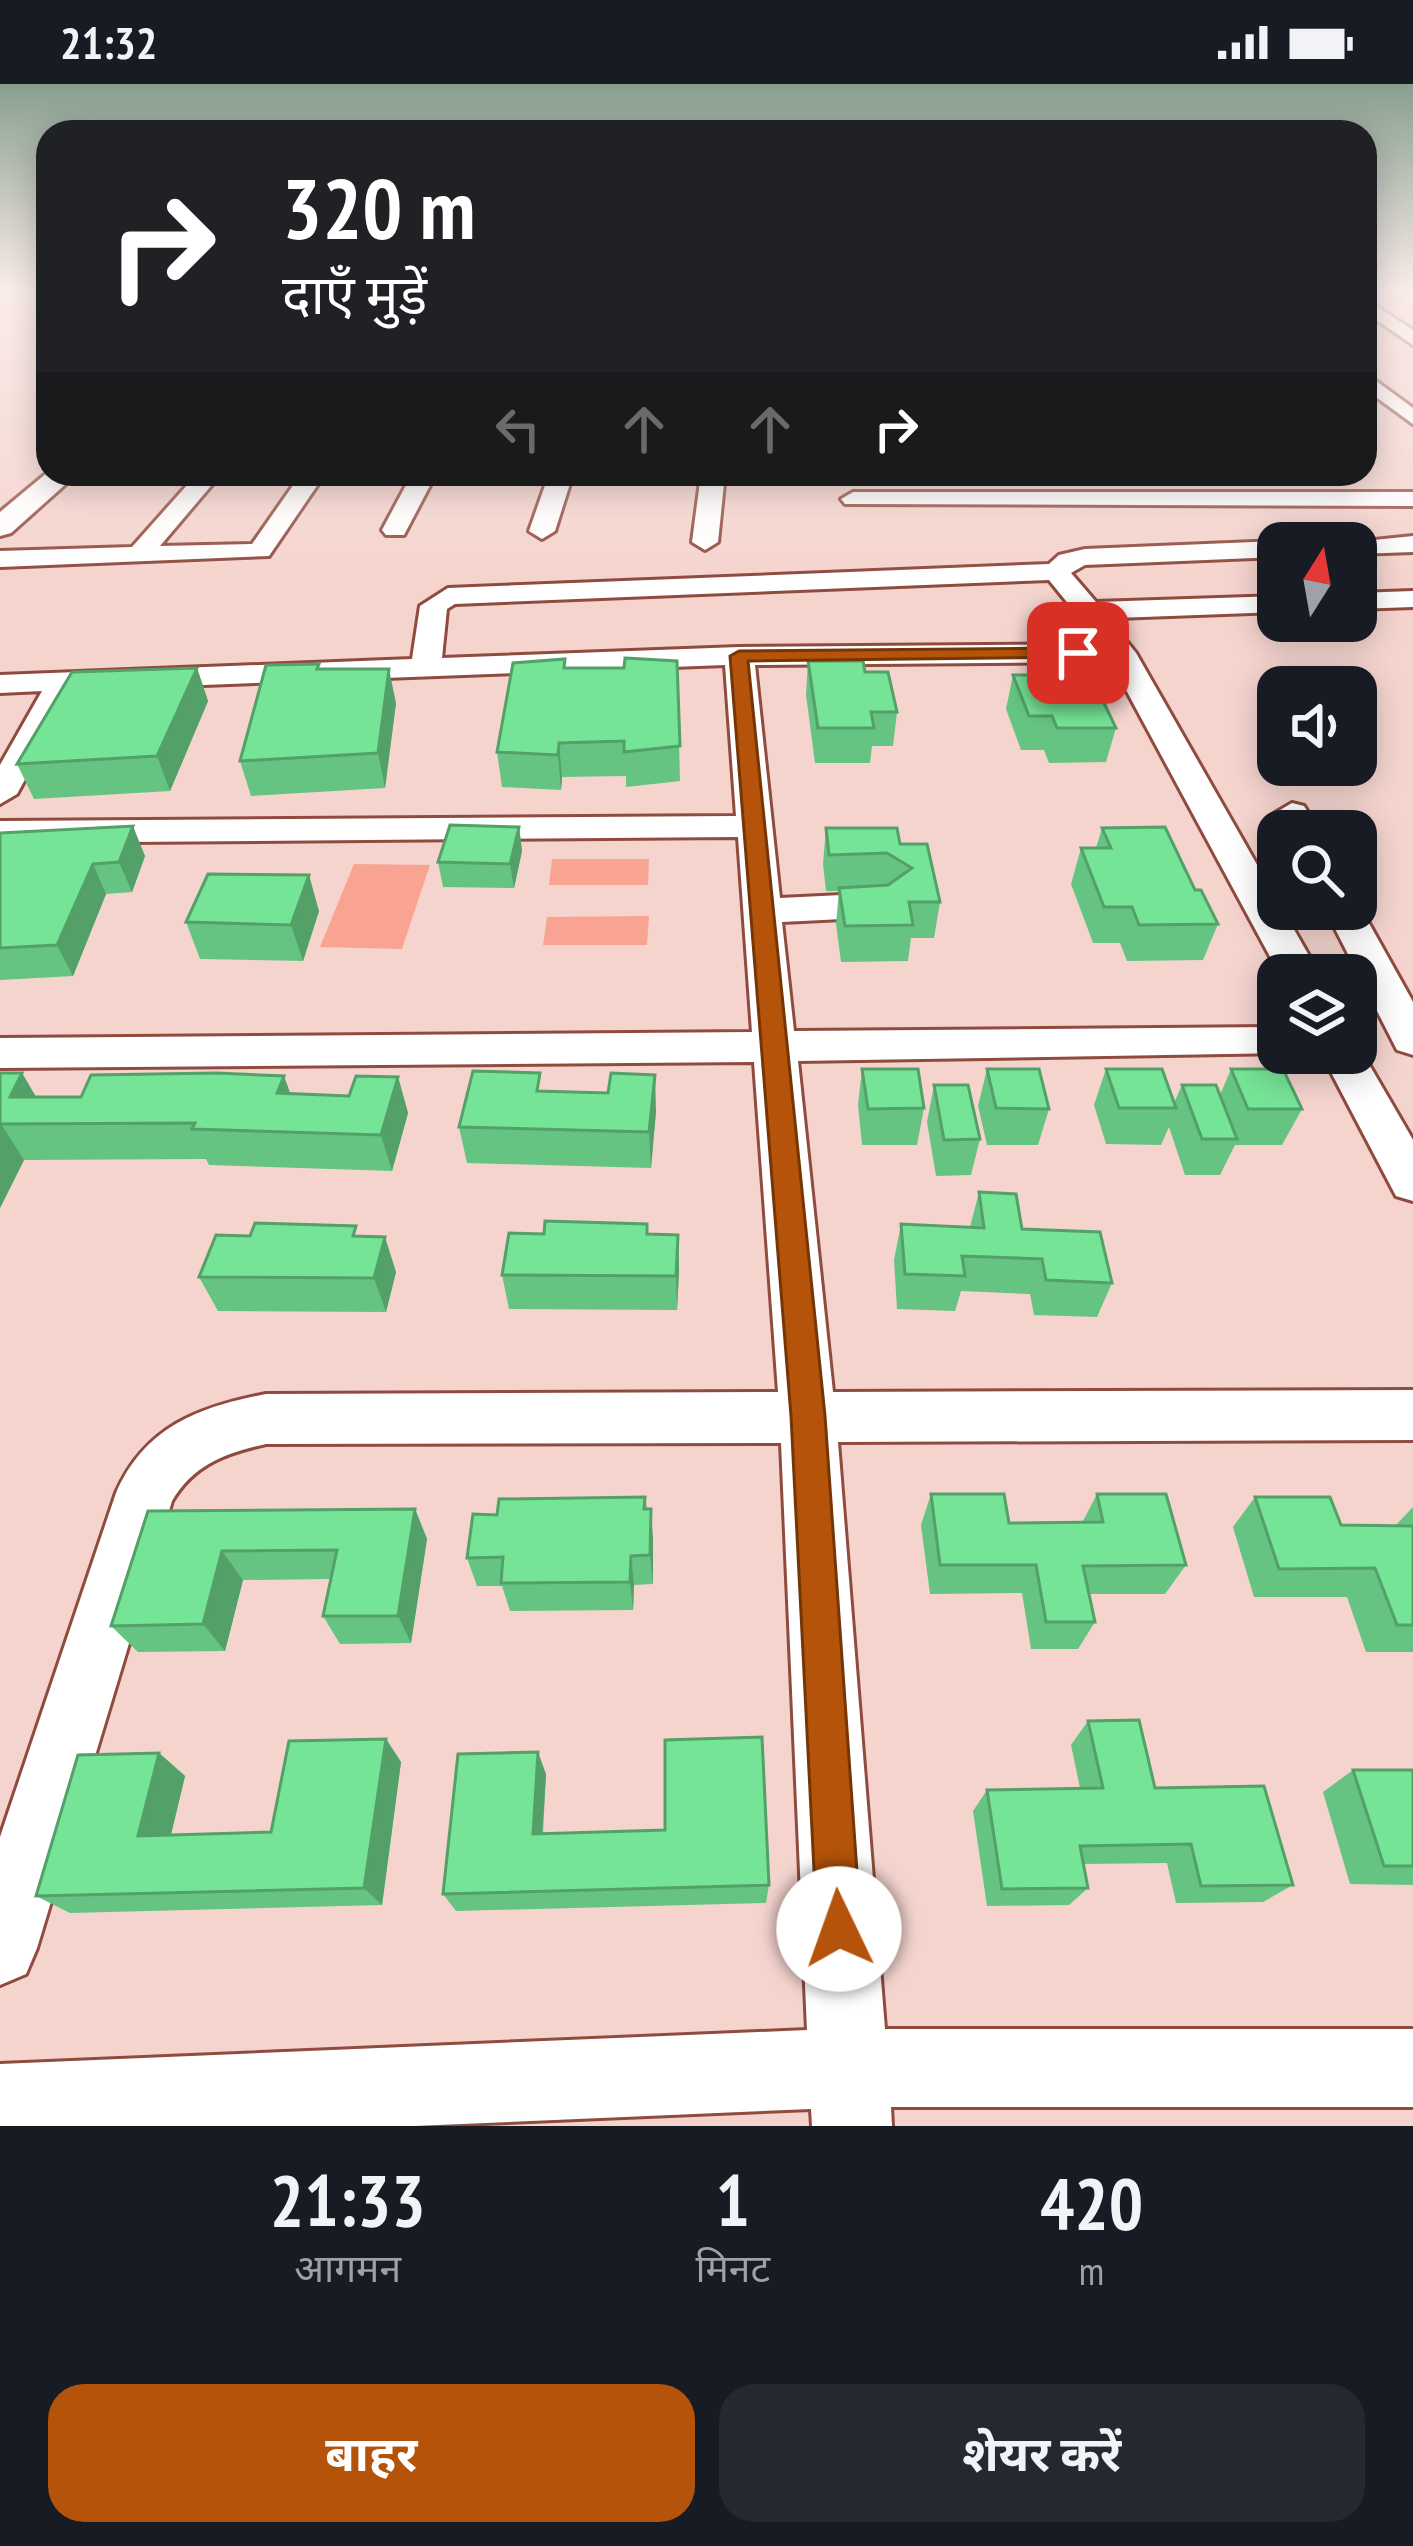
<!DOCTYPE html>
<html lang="hi">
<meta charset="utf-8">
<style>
:root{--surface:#171b24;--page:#242831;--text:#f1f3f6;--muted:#9ea1a6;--accent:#b45309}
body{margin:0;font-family:"PT Sans Narrow","Noto Sans Devanagari",sans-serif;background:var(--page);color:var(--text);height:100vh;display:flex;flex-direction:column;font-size:45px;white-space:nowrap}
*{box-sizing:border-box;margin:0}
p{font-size:39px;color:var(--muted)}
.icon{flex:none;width:66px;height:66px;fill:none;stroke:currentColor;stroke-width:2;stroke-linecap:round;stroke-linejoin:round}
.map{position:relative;height:2042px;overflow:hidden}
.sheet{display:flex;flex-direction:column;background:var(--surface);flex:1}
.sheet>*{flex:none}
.top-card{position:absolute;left:36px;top:36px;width:1341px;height:366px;border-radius:36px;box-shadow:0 6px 30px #0003;background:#202124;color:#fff;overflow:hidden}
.needle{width:78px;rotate:11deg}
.controls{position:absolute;left:1257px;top:438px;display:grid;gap:24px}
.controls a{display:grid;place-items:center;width:120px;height:120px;border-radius:24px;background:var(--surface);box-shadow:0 6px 30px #0003;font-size:60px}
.pin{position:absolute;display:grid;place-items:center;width:102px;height:102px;color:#fff;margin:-51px;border-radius:24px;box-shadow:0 6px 18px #0006}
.me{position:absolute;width:132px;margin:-66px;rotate:357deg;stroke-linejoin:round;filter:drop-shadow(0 0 9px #0008)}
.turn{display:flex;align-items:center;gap:42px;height:252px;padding:0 48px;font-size:54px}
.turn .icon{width:156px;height:156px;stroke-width:2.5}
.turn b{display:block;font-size:84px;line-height:102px}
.lanes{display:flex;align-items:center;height:114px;padding:0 48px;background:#0003;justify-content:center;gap:60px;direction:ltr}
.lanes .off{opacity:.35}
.eta{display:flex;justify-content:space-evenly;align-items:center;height:204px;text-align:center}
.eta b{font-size:72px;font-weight:700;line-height:84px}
.button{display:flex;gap:24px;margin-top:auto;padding:24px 48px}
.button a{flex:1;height:138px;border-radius:36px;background:var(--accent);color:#fff;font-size:48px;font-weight:700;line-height:138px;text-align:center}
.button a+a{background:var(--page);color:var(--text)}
.status{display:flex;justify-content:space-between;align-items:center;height:84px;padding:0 60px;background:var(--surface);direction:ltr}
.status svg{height:33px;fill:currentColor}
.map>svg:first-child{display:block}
</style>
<div class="status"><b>21:32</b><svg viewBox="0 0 49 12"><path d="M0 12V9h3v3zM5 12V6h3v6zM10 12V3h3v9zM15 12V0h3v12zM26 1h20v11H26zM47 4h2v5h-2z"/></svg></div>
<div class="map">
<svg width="1413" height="2042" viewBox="0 0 1413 2042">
<rect width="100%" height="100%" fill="#f5d4ce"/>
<g fill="#f9a393">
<path d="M552,775H649L648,801H549Z"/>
<path d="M354,780L430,781L402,865L320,863Z"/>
<path d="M649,832L647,861H543L547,833Z"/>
</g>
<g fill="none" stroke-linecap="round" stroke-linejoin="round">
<g stroke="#904b3f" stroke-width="6">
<g id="minor">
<path d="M1365,215L1413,246V261L1365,228Z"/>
<path d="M1365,289L1413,324V340L1365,305Z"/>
<path d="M197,390H221L160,462L252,460L301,390H325L269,472L0,483V467L132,463Z"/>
<path d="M412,390H436L404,451H386L382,446Z"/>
<path d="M549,390H573L555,447L542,455L529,447Z"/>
<path d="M701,390H725L718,458L705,466L692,458Z"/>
<path d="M853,408H1413V422L845,420L841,415Z"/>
<path d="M1413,452V468L1356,470V459H1345Z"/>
<path d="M1278,457L1285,459H1278V473L1085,481L1071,489L1096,518L1278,512V528L1089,535L1079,533L1049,496L455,520L447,525L442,574L739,563L1099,560L1088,545L1102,536L1112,539L1136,569L1320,891H1280L1111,578L755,581L780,814L883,809L902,821L883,833L782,838L794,947L1278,943V969H1292L798,977L833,1308L1413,1306V1356L838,1358L885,1945H1413V2023H891L892,2042H812L811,2025L414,2042H0V1980L807,1946L781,1359L266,1360C226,1369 194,1380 172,1417L37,1864L26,1890L0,1901V1753L116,1409C145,1343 198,1323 266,1310L778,1308L754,978L0,984V954L752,948L738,753L0,759V737L736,732L725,581L74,606L17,710L0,720V681L42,607L0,609V591L412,575L420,522L448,504L1049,480L1059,471L1085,465Z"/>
<path d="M1413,507V523L1356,525V509Z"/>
<path d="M1292,719L1304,722L1320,747H1284L1275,729Z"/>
<path d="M1356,816L1413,918V971L1397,966L1325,825H1356Z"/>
<path d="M1356,958L1413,1056V1117L1396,1112L1321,969H1356Z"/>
</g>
</g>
<g stroke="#904b3f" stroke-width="6">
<path id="major" d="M48,388L77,390L11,449L0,452V428Z"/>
</g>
<use href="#minor" fill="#fff" fill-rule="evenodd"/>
<use href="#major" fill="#fff" fill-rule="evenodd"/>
</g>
<g fill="#65c481">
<path d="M677,577L680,697L626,703V692L562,693L561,706L502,703L497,668L566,584H624Z"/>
<path d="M808,577L865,588L897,628L893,662H872L870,679H815L806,611Z"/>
<path d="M1032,577L1116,644L1106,678L1049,679L1044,666H1021L1006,625L1013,591H1029Z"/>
<path d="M197,584L208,617L170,707L34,715L17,680Z"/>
<path d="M321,585L396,619L385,704L251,712L240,677Z"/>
<path d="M519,743L522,767L514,804L443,803L438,778Z"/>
<path d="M826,744L900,760L940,818L934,854H911L908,877L841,878L836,840L839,807H826L823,780Z"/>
<path d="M1102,744L1195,806L1218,840L1203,876L1127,877L1120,859H1093L1071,800L1081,764H1096Z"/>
<path d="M0,749L145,772L132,808L106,810L73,892L0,896Z"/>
<path d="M319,827L303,877L200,875L186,838Z"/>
<path d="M862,985L924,1024L917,1061H862L858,1021Z"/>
<path d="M987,985L1049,1025L1038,1061H987L978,1022Z"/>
<path d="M1106,985L1174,1019L1182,1001L1220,1011L1231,985L1302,1025L1282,1061H1235L1220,1091H1185L1169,1043L1161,1061L1106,1060L1094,1021Z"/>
<path d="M0,989H22L36,1013L291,1010L349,1012L398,993L408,1029L392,1087L209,1081L206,1075L24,1076L0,1124Z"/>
<path d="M934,1001L980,1055L971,1091L936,1092L927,1038Z"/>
<path d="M542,1007L656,1027L651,1084L467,1079L459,1043Z"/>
<path d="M979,1108L1022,1145L1112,1199L1097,1233L1034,1231L1030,1210L961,1207L955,1227L897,1225L894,1176L901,1140L970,1143Z"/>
<path d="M648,1150L678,1151L679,1186L677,1226L509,1225L502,1191Z"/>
<path d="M360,1153L396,1188L386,1228L218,1227L199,1193Z"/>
<path d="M931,1410L1009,1439H1082L1097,1410L1186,1481L1165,1510H1089L1095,1538L1078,1565H1031L1022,1509L930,1510L921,1441Z"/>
<path d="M645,1413L653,1455V1500L634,1501L633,1526L510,1527L502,1502H477L467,1474L497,1431Z"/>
<path d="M1255,1413L1341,1441L1395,1442L1413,1423V1568H1366L1347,1513H1254L1233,1443Z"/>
<path d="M415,1425L427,1455L411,1559L340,1560L323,1532L331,1495L243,1496L225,1567L138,1568L111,1542L148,1427Z"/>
<path d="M1088,1637L1155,1704L1293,1801L1263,1818L1176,1819L1167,1779L1083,1780L1088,1804L1069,1821L987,1822L973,1727L987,1706L1080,1704L1071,1661Z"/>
<path d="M386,1655L401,1678L382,1821L70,1829L36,1812L159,1669L185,1692L171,1751L271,1748Z"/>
<path d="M1353,1686H1413V1801L1350,1800L1323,1708Z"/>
<path d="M546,1690L543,1750L769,1801L766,1819L456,1827L443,1810Z"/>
</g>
<g fill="#53a069">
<path d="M197,584L208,617L170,707L157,672Z"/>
<path d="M389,585L396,619L385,704L378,669Z"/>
<path d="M559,659L562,693L561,706L558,671Z"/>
<path d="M133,742L145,772L132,808L119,778Z"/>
<path d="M519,743L522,767L514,804L510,780Z"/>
<path d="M93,780L106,810L73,892L57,861Z"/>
<path d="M309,791L319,827L303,877L291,841Z"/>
<path d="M22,989L43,1025L10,1013Z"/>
<path d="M655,991L656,1027L651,1084L649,1048Z"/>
<path d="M284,992L297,1028L277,1009Z"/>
<path d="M398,993L408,1029L392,1087L381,1051Z"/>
<path d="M1,1040L24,1076L0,1124V1042Z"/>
<path d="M678,1151L679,1186L677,1226L676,1192Z"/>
<path d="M385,1153L396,1188L386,1228L374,1194Z"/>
<path d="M415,1425L427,1455L411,1559L398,1532Z"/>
<path d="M651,1425L653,1455V1500L650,1471Z"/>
<path d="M222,1467L243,1496L225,1567L203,1540Z"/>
<path d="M631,1472L634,1501L633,1526L630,1498Z"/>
<path d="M386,1655L401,1678L382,1821L364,1804Z"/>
<path d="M538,1668L546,1690L541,1769L533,1750Z"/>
<path d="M159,1669L185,1692L166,1771L138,1752Z"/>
</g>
<g fill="#76e496" stroke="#53a069" stroke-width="3">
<path d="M625,574L677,577L680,662L624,668V657L559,659L558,671L497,668L513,579L565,575L564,584H624Z"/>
<path d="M808,577H863L865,588H888L897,628H871L874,644H818Z"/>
<path d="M1032,577H1084L1116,644H1057L1052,632H1029L1013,591H1038Z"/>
<path d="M319,580L317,585H389L378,669L240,677L266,581Z"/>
<path d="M197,584L157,672L17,680L72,588Z"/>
<path d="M450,741L519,743L510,780L438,778Z"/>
<path d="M133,742L119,778L93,780L57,861L0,864V749Z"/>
<path d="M1165,743L1195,806H1201L1218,840L1139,841L1132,823H1104L1081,764H1111L1102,744Z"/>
<path d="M826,744H897L900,760H927L940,818H909L913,841L845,842L839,804L888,801L912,784L887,769L829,771Z"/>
<path d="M208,790L309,791L291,841L186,838Z"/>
<path d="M862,985H918L924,1024L868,1025Z"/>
<path d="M987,985H1039L1049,1025L996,1024Z"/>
<path d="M1106,985H1162L1176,1024H1119Z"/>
<path d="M1231,985H1283L1302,1025H1248Z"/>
<path d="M473,987L540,989L537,1007L608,1009L611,989L655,991L649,1048L459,1043Z"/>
<path d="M0,989H22L10,1013H81L91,991L217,989L284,992L277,1009L349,1012L356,992L398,993L381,1051L192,1045L195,1039L1,1040L0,1042Z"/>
<path d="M934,1001H968L980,1055L944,1056Z"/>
<path d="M1182,1001H1216L1237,1055H1202Z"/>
<path d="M979,1108L1016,1110L1022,1145L1100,1148L1112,1199L1046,1196L1042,1175L962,1172L965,1192L905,1190L901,1140L984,1144Z"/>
<path d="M545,1137L647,1140V1150L678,1151L676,1192L502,1191L509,1149L544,1150Z"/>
<path d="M255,1139L356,1142L353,1152L385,1153L374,1194L199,1193L216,1151L250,1152Z"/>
<path d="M931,1410H1004L1009,1439L1103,1438L1097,1410H1166L1186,1481L1083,1482L1095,1538H1046L1036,1481H940Z"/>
<path d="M645,1413L644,1425H651L650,1471L631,1472L630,1498L501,1499L503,1473L467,1474L473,1430L497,1431L499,1415Z"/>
<path d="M1255,1413H1330L1341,1441L1413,1442V1541H1397L1375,1484L1279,1485Z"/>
<path d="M415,1425L398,1532H323L337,1466L222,1467L203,1540L111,1542L148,1427Z"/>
<path d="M1139,1636L1155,1704L1264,1702L1293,1801L1201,1802L1191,1760L1080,1762L1088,1804L1002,1805L987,1706L1103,1704L1088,1637Z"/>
<path d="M762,1653L769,1801L443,1810L458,1670L538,1668L533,1750L665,1746V1656Z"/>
<path d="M386,1655L364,1804L36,1812L78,1671L159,1669L138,1752L271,1748L289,1657Z"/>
<path d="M1353,1686H1413V1782H1384Z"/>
</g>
<linearGradient id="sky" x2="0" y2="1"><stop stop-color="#899e8f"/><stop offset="0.42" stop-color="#faece9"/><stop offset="1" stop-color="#faece9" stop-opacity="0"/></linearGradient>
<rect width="1413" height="492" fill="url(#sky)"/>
<path fill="#b45309" stroke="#753606" stroke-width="3" d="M1078,564L1084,566V573L748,577L825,1332L861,1845L855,1860L839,1867L823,1860L817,1845L791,1332L730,572L739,567Z"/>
</svg>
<div class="controls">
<a><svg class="needle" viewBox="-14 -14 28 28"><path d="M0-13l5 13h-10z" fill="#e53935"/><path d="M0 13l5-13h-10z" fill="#9ea1a6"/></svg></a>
<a><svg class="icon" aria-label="sound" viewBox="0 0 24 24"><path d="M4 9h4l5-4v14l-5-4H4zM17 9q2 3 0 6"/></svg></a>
<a><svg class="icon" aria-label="search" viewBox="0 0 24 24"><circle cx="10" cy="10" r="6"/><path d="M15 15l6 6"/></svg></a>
<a><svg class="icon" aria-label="layers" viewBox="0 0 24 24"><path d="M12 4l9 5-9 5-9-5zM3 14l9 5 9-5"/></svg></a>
</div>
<div class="pin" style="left:1078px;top:569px;background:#d93025"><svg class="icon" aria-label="arrive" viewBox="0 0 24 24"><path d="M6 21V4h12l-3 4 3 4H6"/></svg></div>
<svg class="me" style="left:839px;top:1845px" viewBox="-20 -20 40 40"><circle r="19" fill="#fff"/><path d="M0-13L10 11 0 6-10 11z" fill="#b45309"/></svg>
<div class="top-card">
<div class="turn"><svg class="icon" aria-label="right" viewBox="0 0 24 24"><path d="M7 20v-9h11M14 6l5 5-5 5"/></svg><div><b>320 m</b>दाएँ मुड़ें</div></div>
<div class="lanes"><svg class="icon off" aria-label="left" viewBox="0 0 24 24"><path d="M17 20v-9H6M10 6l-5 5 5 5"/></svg><svg class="icon off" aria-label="ahead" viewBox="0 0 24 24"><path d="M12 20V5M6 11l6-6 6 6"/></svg><svg class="icon off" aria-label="ahead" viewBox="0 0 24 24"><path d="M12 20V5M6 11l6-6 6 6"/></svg><svg class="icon" aria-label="right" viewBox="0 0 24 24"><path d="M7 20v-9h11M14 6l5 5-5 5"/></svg></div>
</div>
</div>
<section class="sheet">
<div class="eta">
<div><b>21:33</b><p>आगमन</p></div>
<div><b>1</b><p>मिनट</p></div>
<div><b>420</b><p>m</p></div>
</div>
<div class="button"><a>बाहर</a><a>शेयर करें</a></div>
</section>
